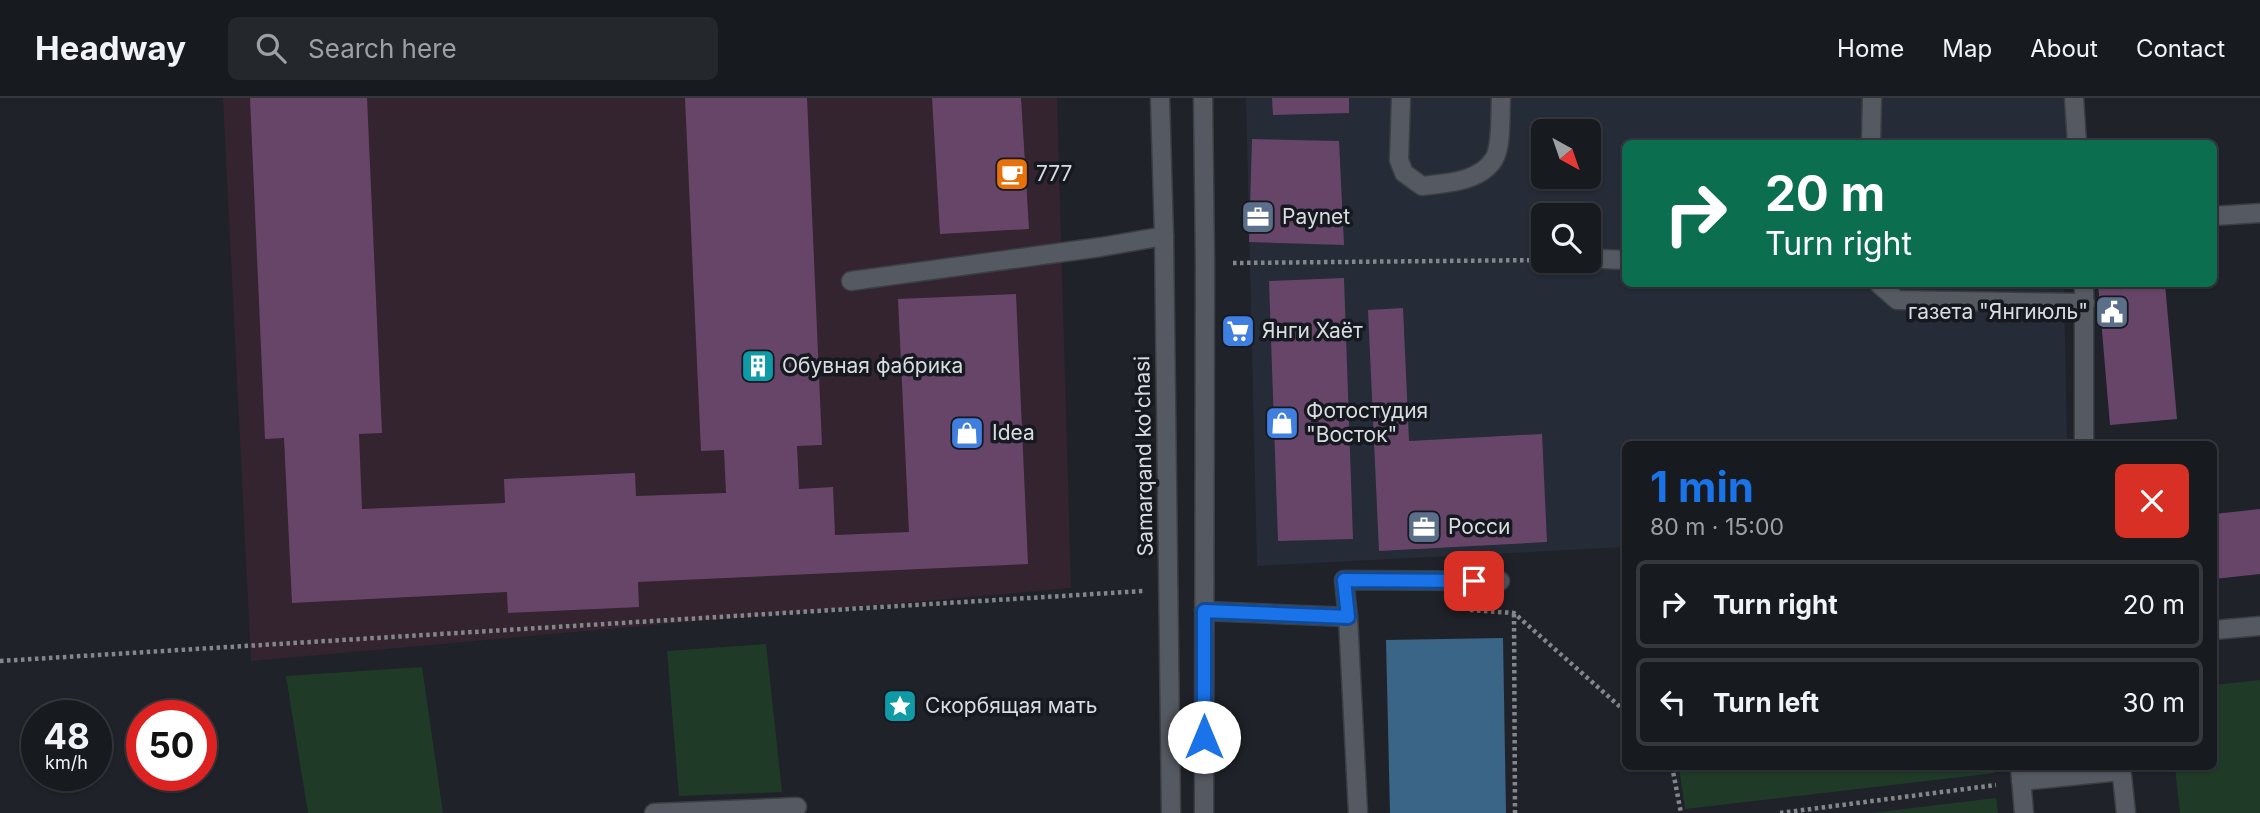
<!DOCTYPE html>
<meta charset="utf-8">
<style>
:root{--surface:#171a1f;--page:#24272c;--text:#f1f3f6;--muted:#9ea1a4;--line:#36383d;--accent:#1a73e8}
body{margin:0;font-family:Inter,sans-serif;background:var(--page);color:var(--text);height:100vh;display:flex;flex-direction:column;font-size:26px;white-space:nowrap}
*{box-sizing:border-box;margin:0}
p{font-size:23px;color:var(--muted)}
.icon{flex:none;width:38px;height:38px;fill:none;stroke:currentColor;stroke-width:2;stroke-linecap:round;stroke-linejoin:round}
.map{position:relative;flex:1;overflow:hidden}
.sheet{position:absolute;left:1622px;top:343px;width:595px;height:329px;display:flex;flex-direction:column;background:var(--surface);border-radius:10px;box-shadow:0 2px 5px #0004,0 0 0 2px var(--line)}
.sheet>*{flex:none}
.banner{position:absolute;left:1622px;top:42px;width:595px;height:147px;border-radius:10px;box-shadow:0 2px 5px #0004,0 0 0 2px var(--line);background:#0b6e4f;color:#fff;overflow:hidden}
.needle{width:46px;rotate:140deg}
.tools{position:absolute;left:1531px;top:21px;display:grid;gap:14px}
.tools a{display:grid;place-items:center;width:70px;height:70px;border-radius:10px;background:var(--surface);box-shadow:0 2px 5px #0004,0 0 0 2px var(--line);font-size:35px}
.speed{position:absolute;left:21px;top:602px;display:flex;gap:14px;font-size:35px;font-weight:700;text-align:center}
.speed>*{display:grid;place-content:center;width:91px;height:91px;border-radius:50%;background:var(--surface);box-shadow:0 2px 5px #0004,0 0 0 2px var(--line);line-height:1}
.speed small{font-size:18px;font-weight:400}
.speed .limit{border:10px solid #d22;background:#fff;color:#111}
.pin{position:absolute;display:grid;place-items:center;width:60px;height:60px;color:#fff;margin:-30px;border-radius:14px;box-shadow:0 4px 10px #0006}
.me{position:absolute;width:77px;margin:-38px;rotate:0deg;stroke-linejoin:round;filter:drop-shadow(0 0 5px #0008)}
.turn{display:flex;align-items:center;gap:24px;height:147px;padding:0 28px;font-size:32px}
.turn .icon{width:91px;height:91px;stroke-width:2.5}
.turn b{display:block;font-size:49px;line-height:60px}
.round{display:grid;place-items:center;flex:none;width:74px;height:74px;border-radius:10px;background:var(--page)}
.summary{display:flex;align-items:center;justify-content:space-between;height:119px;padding:0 28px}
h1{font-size:42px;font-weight:700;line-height:52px;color:var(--accent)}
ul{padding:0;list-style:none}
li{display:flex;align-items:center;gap:21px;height:88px;margin:0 14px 10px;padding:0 14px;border:4px solid var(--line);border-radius:10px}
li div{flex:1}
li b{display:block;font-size:26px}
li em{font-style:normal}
header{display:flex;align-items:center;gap:42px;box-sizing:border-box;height:98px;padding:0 35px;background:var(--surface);border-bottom:2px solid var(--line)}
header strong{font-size:33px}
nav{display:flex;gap:38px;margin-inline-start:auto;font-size:24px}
.search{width:490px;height:63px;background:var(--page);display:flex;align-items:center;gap:18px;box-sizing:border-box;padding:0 24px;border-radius:10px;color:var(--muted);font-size:26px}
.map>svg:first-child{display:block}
</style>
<header>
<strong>Headway</strong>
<div class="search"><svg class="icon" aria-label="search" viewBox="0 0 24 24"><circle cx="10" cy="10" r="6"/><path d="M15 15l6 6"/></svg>Search here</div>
<nav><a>Home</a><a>Map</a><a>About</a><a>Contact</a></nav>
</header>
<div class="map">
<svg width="2260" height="715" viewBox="0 0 2260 715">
<rect width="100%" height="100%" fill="#1f2229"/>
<path fill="#252b37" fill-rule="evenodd" d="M1246,0H2068L2067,45L1626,46V186H2064L2067,346H1626V449L1257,468ZM1544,33H1589V79H1544ZM1544,117H1589V163H1544Z"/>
<path fill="#33242f" d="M223,0H1057L1071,490L251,563Z"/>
<g fill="#1f3b28">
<path d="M766,546L782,694L679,698L667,553Z"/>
<path d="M422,569L443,715H308L286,578Z"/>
<path d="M2260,582V715H2180L2175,669L2214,668V587Z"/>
<path d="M1994,668L1995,675L1685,711L1679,669Z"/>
<path d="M1996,700L1998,715H1871Z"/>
</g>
<path fill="#3a6586" d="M1503,540L1506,715H1390L1386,542Z"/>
<g fill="#674569">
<path d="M250,0H367L382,335L359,336L362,411L505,405L504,381L635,375L636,398L726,395L724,352L701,353L685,0H807L822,347L797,348L799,391L833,389L835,437L909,434L898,201L1016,196L1028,466L638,484L639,509L508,515L507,494L292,505L284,340L265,341Z"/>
<path d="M932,0H1021L1029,131L940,136Z"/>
<path d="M1272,0H1349V15L1273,17Z"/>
<path d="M1252,41L1339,43L1344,147L1249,144Z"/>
<path d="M1344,180L1353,441L1278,443L1269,183Z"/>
<path d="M2098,186H2165L2177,321L2110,327Z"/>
<path d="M1403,210L1409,343L1542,336L1547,444L1379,453L1368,212Z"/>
<path d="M2260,411V476L2214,481V416Z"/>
</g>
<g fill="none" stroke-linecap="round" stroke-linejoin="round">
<g stroke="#3b3e43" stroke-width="21">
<g id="lane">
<path d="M1401,0L1399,62L1404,75L1422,88C1446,85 1480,84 1494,61C1502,48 1500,16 1501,0"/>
<path d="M1871,46L1872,0"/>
<path d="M1602,161L1626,162"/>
<path d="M851,183L1101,149L1164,138"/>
<path d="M1879,186L1897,202L2085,205"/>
<path d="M1204,513L1348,519L1358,715"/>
<path d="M1348,519L1344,482L1500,483"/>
<path d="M2020,668L2024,715"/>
<path d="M2121,668L2126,715"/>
<path d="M2021,683L2121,673"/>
<path d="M654,715L797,709"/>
</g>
</g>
<g stroke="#3b3e43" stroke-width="21">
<g id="street">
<path d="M2074,0L2077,46"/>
<path d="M2214,118L2260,115"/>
<path d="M2084,346V186"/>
<path d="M2214,532L2260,528"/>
</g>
</g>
<g stroke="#3b3e43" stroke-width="21">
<g id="secondary">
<path d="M1160,0L1164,138L1171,715"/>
<path d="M1203,0L1205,164L1204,715"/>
</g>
</g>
<g stroke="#83868b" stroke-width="4.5" stroke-dasharray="3.5 3.5" stroke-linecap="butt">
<path d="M1233,165L1544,162"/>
<path d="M1470,512L1514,515L1626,614"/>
<path d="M1514,516L1515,715"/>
<path d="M0,563L1143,493"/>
<path d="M1672,668L1681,715"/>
<path d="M1780,715L1996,687"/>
</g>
<use href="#lane" stroke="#555961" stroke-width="18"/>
<use href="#street" stroke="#555961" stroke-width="18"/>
<use href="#secondary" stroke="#555961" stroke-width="18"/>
</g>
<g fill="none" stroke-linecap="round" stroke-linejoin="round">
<g stroke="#114b97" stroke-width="18">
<path id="route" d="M1204,639V513L1348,519L1344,482L1474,483"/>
</g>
<use href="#route" stroke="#1a73e8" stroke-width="12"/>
</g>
<defs>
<g id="cafe-square" transform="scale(1.75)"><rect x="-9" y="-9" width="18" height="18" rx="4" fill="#e8710a" stroke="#16191f"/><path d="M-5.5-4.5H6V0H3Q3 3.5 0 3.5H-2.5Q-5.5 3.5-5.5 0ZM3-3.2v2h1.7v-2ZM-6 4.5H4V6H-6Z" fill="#fff"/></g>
<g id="office-square" transform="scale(1.75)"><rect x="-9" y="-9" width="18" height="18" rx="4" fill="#5c6f8a" stroke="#16191f"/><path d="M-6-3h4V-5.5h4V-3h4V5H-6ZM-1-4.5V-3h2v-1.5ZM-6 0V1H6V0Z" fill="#fff"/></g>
<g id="civic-square" transform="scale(1.75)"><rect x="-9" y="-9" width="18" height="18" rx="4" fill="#5c6f8a" stroke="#16191f"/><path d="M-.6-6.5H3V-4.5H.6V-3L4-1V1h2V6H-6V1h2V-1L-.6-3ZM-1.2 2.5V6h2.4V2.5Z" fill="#fff"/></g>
<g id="supermarket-square" transform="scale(1.75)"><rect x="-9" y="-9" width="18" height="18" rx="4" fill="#3f7fe0" stroke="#16191f"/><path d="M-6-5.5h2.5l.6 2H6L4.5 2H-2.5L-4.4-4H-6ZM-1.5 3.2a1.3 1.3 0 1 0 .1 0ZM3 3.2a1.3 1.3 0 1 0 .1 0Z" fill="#fff"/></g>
<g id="building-square" transform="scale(1.75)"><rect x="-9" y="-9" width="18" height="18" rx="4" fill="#0f9aa8" stroke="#16191f"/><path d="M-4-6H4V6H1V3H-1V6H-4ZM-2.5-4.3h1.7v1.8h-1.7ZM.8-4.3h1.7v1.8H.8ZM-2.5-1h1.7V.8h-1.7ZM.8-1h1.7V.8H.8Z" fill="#fff"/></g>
<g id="shop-square" transform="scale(1.75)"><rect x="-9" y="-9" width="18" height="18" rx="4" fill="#3f7fe0" stroke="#16191f"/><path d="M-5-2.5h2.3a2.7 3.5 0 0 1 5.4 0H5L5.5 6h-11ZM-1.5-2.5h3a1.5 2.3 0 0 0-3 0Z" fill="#fff"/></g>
<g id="sight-square" transform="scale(1.75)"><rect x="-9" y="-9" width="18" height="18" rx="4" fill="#0f9aa8" stroke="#16191f"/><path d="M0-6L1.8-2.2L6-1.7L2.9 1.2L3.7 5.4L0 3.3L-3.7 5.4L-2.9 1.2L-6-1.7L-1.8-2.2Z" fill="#fff"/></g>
</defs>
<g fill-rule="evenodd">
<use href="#cafe-square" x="1012" y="76"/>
<use href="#office-square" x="1258" y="119"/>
<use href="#civic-square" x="2112" y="214"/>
<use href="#supermarket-square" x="1238" y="233"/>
<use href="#building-square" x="758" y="268"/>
<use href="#shop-square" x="1282" y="325"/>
<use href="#shop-square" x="967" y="335"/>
<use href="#office-square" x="1424" y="429"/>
<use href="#sight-square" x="900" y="608"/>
</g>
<g text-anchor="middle" stroke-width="7" stroke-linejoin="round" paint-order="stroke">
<g font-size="21" fill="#d9dce0" stroke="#16191f" text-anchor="start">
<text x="1036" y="83">777</text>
<text x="1282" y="126">Paynet</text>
<text x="2088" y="221" text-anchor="end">газета "Янгиюль"</text>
<text x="1262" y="240">Янги Хаёт</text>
<text x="782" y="275">Обувная фабрика</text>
<text x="1306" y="320">Фотостудия<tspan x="1306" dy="24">"Восток"</tspan></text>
<text x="992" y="342">Idea</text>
<text x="1448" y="436">Росси</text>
<text x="925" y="615">Скорбящая мать</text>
</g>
<g font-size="21" fill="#d9dce0" stroke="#16191f">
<text transform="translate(1144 358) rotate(-91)" y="7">Samarqand ko'chasi</text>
</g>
</g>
</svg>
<div class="tools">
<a><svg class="needle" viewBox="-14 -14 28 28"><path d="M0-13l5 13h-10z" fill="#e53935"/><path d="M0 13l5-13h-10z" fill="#9ea1a4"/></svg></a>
<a><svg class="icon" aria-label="search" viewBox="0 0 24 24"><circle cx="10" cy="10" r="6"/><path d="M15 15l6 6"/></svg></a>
</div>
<div class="speed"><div>48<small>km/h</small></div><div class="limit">50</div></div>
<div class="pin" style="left:1474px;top:483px;background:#d93025"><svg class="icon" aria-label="arrive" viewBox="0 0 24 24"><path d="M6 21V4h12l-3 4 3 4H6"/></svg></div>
<svg class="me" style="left:1204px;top:639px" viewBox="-20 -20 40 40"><circle r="19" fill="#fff"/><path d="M0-13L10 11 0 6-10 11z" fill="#1a73e8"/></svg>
<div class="banner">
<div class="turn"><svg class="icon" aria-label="right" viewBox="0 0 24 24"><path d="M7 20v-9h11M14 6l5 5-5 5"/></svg><div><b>20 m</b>Turn right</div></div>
</div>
<section class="sheet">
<div class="summary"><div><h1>1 min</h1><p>80 m · 15:00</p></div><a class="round" style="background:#d93025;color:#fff"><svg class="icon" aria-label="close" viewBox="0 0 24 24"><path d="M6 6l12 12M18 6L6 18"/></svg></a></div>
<ul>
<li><svg class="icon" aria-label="right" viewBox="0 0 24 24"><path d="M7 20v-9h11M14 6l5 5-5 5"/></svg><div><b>Turn right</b></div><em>20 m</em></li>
<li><svg class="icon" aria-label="left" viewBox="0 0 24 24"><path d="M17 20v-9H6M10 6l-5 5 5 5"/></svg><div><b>Turn left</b></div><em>30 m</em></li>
</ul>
</section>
</div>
